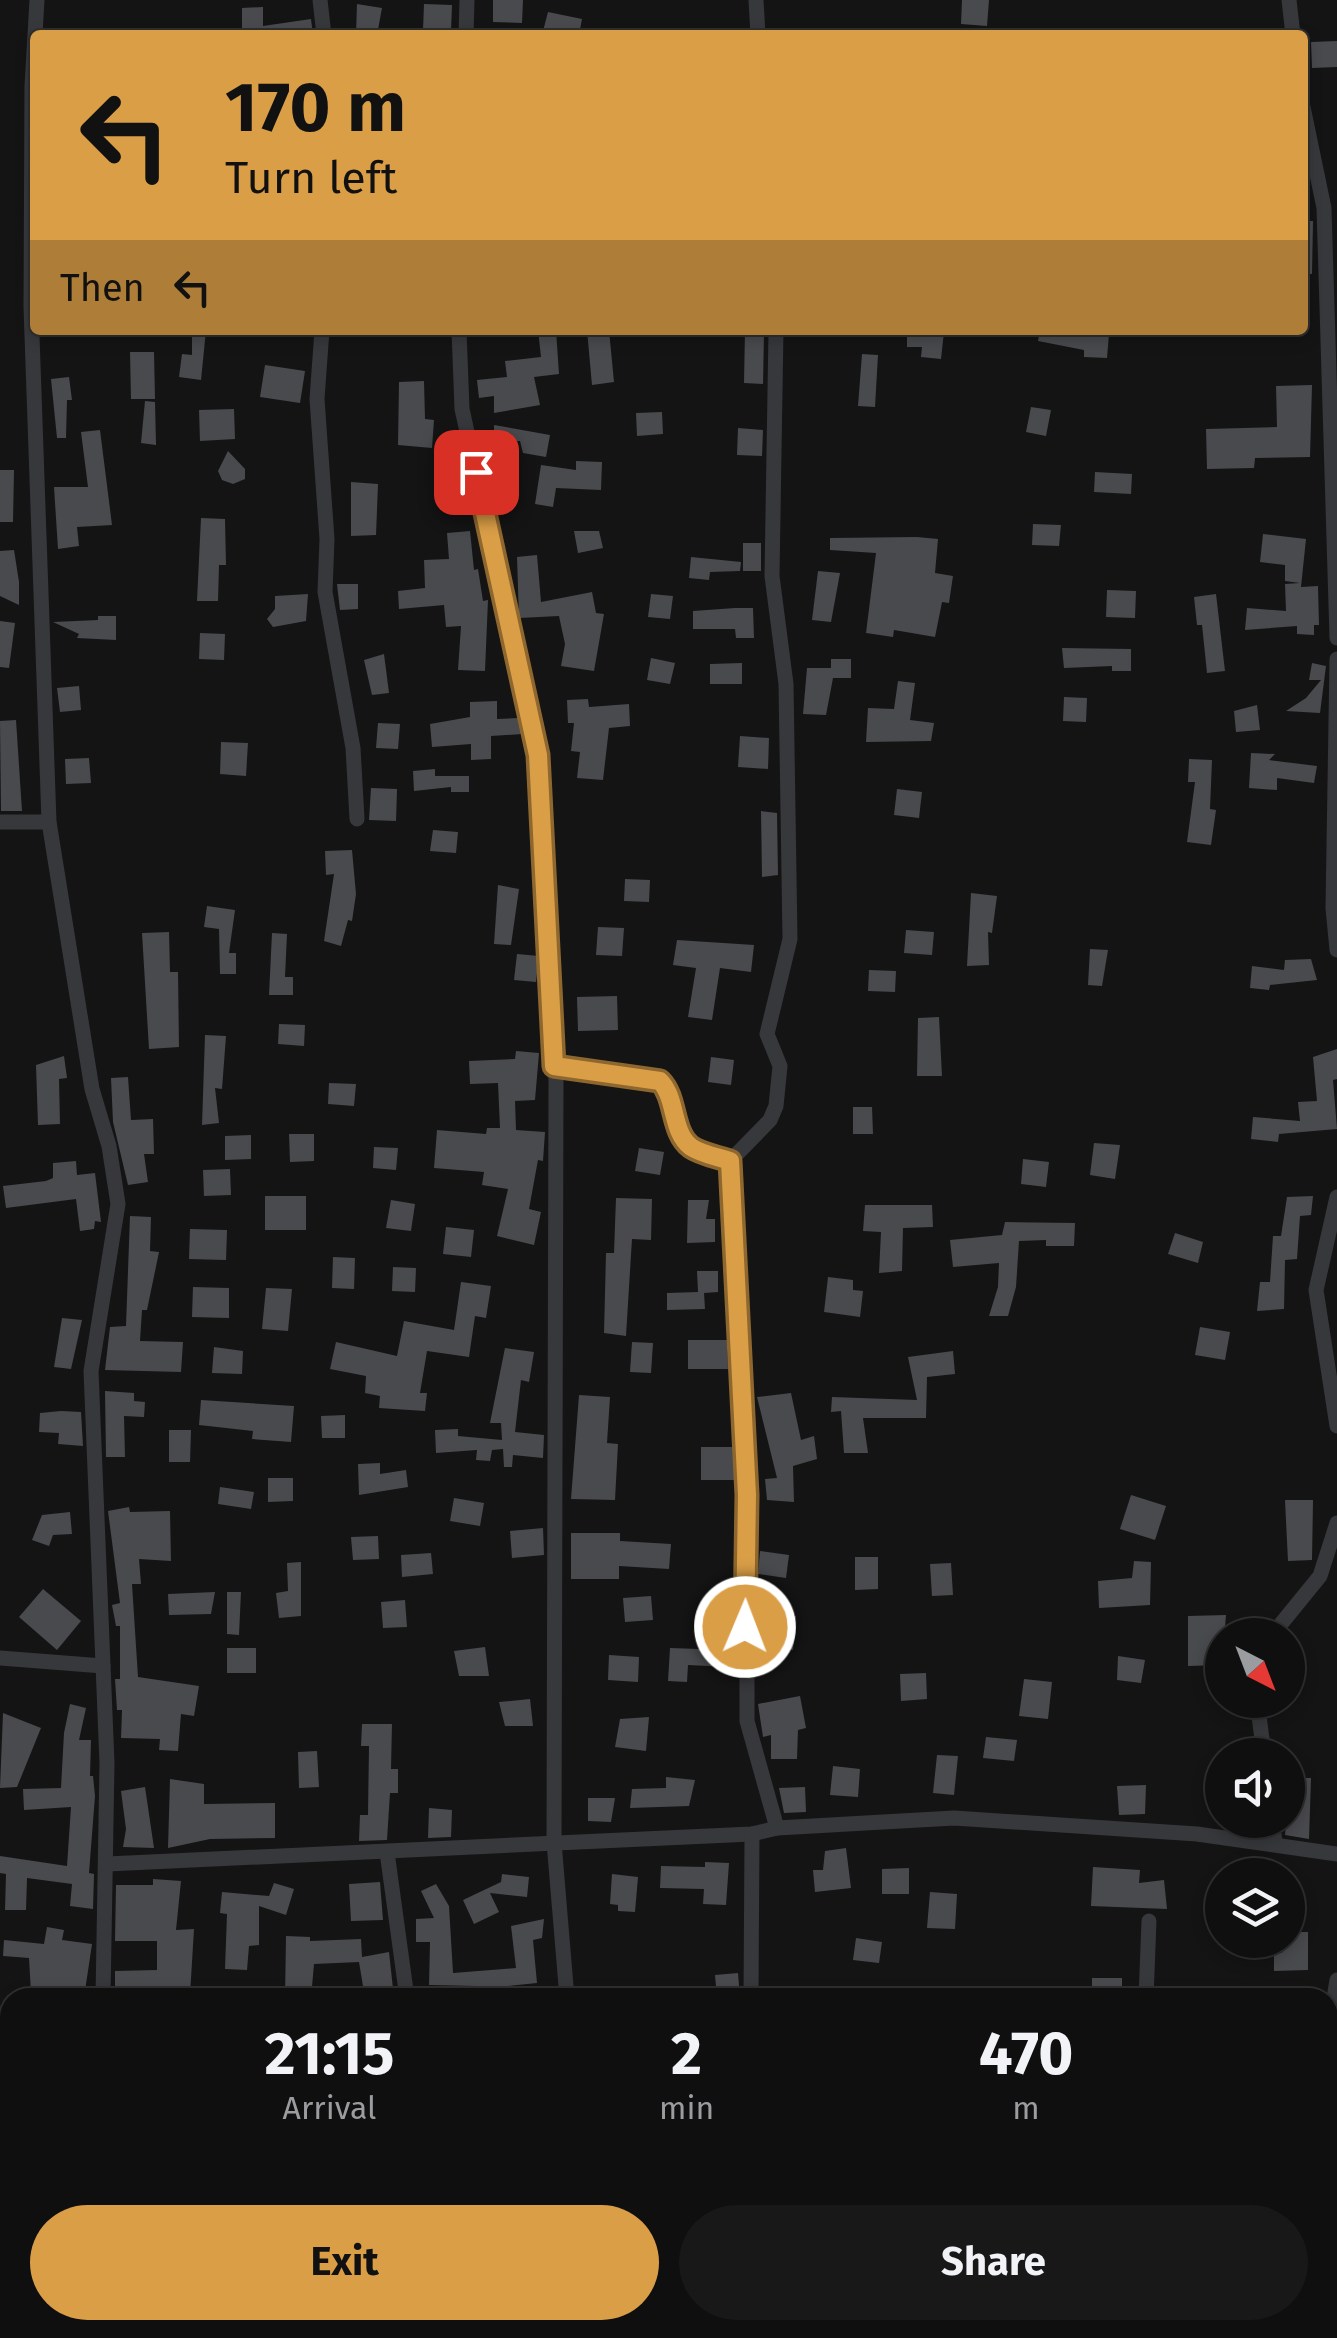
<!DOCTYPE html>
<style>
:root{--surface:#0f0f10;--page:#181819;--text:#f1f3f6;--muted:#9b9c9f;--line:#2f2f30;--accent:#da9e47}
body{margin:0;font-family:"Fira Sans",sans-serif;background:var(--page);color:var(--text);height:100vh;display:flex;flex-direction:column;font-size:38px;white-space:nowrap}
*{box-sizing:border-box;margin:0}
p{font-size:32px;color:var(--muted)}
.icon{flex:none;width:55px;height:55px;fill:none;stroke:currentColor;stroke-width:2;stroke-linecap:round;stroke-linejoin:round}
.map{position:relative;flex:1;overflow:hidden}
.panel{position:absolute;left:0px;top:1988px;width:1338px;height:352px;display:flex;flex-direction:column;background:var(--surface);border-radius:30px 30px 0 0;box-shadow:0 5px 15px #0003,0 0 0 2px var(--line)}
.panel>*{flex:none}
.top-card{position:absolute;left:30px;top:30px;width:1278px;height:305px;border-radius:10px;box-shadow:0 5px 15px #0003,0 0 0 2px var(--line);background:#da9e47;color:#111;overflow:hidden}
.needle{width:65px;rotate:138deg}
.fabs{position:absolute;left:1205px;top:1618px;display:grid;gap:20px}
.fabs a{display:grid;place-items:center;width:100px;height:100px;border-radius:50%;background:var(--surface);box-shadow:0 5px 15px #0003,0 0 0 2px var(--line);font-size:50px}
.pin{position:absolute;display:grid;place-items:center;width:85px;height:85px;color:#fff;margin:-42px;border-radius:20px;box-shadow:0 5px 15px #0006}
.me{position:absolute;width:110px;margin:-55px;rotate:1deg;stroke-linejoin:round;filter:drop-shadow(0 0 8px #0008)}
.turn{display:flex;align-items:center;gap:35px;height:210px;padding:0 30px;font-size:45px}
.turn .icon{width:130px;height:130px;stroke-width:2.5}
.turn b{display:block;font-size:70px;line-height:85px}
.then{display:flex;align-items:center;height:95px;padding:0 30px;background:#0003;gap:20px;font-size:38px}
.eta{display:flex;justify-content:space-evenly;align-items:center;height:170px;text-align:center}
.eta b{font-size:60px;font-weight:700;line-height:70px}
.button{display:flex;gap:20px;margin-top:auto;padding:20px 30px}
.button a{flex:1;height:115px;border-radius:60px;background:var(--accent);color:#111;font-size:40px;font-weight:700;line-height:115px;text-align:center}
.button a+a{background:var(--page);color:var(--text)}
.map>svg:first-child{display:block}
</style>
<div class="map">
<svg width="1337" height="2338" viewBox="0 0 1337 2338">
<rect width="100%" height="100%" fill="#141415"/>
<g fill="#484a4d">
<path d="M493,0H523L522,23L493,22Z"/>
<path d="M962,0H989L987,26L961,24Z"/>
<path d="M357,4L382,8L377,35H356Z"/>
<path d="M424,4L452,5L451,31L423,30Z"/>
<path d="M263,7V26L311,19L313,35H261V30H242V8Z"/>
<path d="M548,12L582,19L579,35H542Z"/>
<path d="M1337,41V67L1312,68L1311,42Z"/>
<path d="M1302,221H1313L1312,274L1302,273Z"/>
<path d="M192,330H206L201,380L179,377L182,354L192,355Z"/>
<path d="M538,330H556L559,374L534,377L540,405L494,413V396L479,398L477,380L507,377L505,361L541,357Z"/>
<path d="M587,330H609L614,382L592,385Z"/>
<path d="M745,330L764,332L763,384L744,383Z"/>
<path d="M924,330L944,332L941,359L921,357L922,347H907V332Z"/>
<path d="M1040,330L1109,334L1107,358L1084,357V350L1038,341Z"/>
<path d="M130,352H154L155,399H131Z"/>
<path d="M862,354L878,355L875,407L858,406Z"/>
<path d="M265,365L305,371L300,403L260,397Z"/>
<path d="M69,377L72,400H67L66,438H57L51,379Z"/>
<path d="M424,381L425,419L434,420L432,448L398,445L399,382Z"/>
<path d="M1312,385L1310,457L1255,458L1254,468L1207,469L1206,429L1277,427L1276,386Z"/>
<path d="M145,401L155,402L156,445L141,443Z"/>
<path d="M1031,407L1051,410L1046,436L1026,432Z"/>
<path d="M234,409L235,439L200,441L199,410Z"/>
<path d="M662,412L663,434L637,436L636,413Z"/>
<path d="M494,425L550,435L546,457L523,453L520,441L494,442Z"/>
<path d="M738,428L763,430L762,456L737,455Z"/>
<path d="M100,430L112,525L77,527L79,546L58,549L54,487H88L81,432Z"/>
<path d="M228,451L245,469V479L233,484L222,480L218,471Z"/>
<path d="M576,461L602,462L601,490L556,488L553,507L535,504L541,465L576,470Z"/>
<path d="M0,470H14L13,522H0Z"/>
<path d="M1095,472L1132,474L1131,494L1094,492Z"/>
<path d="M351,482L378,484L376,535L351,536Z"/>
<path d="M201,518L225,519L226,565H219L218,601H197Z"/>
<path d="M1033,524L1061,525L1059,546L1032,545Z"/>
<path d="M470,531L474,570L478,569L483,601L488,600L485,671L458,670L461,626L446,627L444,605L399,609L398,591L425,588L424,560L449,559L447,533Z"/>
<path d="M574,531H599L603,548L578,553Z"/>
<path d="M1263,534L1306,539L1301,587L1318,586L1319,625H1314V635L1297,634V626L1245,630L1247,608L1286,611L1285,584L1300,583L1285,581V565L1260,562Z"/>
<path d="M917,537L938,539L935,573L953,576L949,603L942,602L935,637L894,630L893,637L866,633L876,553L830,550V538Z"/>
<rect x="743" y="543" width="18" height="28"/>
<path d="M14,550L19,582V605L0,596V551Z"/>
<path d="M537,555L541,602L592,592L596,613L604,614L594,671L561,666L565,644L559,616L519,618L517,557Z"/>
<path d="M691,557L741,562L740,571L710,572L709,580L689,578Z"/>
<path d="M818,571L840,573L831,622L812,620Z"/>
<path d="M337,584H358V609L340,610Z"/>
<path d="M1107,590L1136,591L1135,618L1106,617Z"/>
<path d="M308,594L306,621L273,627L267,619L275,609V596Z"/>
<path d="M651,594L673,596L670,619L648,617Z"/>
<path d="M1216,594L1225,671L1207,673L1202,625H1197L1194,597Z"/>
<path d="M735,608H753L754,638H736L735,629H693V611Z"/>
<path d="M98,616H116V640L77,638L79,634L53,622L98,620Z"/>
<path d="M0,621L15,623L9,668L0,667Z"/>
<path d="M200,633L225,634L224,660L199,659Z"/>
<path d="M1062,648L1131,649V671H1112V666L1064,668Z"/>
<path d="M384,654L389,693L372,695L364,660Z"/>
<path d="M651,658L675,663L670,684L647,680Z"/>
<path d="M831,659H851V678H833L826,715L803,714L807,668H831Z"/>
<path d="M742,663V684H710V664Z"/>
<path d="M1312,663L1326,666L1320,713L1286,711L1306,698L1321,680H1309Z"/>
<path d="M898,681L915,683L910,720L934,723L931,741L866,742L868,708L894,709Z"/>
<path d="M79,686L81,710L60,712L57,688Z"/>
<path d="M1064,697L1087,698L1086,722L1063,721Z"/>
<path d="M588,699L589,707L629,704L630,726L609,728L603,780L577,778L580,752L571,751L574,723H568L567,700Z"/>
<path d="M497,701V719L518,718L522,734L491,736V759L471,760V744L432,747L430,724L470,717V702Z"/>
<path d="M1257,705L1260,730L1236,732L1234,711Z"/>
<path d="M16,720L22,811H1L0,721Z"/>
<path d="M378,723L400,724L398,749L376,748Z"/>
<path d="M740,736L769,738L768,769L738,767Z"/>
<path d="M221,742L248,743L246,776L220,774Z"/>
<path d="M1251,753L1275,754L1269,760L1317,766L1314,783L1277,778V790L1249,788Z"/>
<path d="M89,758L91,783L66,784L65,759Z"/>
<path d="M1189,759L1212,760L1210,809L1216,810L1211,845L1187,842L1195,782H1188Z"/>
<path d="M435,769V776H469V792H451V787L414,791L413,771Z"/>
<path d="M371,788L397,789L396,821L369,820Z"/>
<path d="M897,789L922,792L919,818L894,815Z"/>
<path d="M761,811L777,813L778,875L762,877Z"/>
<path d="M433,830L458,832L456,853L430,851Z"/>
<path d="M352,850L356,894L352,921L348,920L341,946L324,941L334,874L326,875L325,851Z"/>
<path d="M625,879L650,880L649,902L624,901Z"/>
<path d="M498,885L519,889L511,945L494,944Z"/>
<path d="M971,893L997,896L992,933L988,932L989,965L967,966Z"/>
<path d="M207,906L235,910L229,953H236V974H220L219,929L204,927Z"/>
<path d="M598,927L624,928L622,956L596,955Z"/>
<path d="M906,930L934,932L932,955L904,953Z"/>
<path d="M169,932L170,972H178L179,1047L149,1049L142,933Z"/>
<path d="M272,933L287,934L285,977H293V995H269Z"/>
<path d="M677,940L754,945L751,972L720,968L712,1020L688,1017L696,968L673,965Z"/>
<path d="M1090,949L1108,950L1102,986L1088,985Z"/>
<path d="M517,954L539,956L536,982L514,980Z"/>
<path d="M1311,959L1317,980L1270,985L1269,990L1250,988L1252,966L1284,970L1285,960Z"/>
<path d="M869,970L896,971L895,992L868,991Z"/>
<path d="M617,996L618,1030L578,1031L577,997Z"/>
<path d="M939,1017L942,1076H917L918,1018Z"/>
<path d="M279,1024L305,1025L304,1046L278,1044Z"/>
<path d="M205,1035L226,1036L222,1089L215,1088L219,1123L202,1125Z"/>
<path d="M1337,1049V1079L1333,1080L1337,1129L1279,1134L1278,1142L1251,1139L1253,1117L1300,1121L1298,1102L1317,1101L1313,1057Z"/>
<path d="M516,1051L539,1053L535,1100L515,1101L516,1130L545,1132L543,1161L538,1160L529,1209L541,1212L534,1245L497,1236L508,1189L482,1185L484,1172L434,1168L437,1130L486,1134L487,1128H500L498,1083L470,1084L469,1061L515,1059Z"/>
<path d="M64,1056L67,1078L59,1079L60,1124L38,1125L36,1065Z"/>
<path d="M711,1057L734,1060L731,1085L708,1082Z"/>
<path d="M128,1077L131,1120L153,1119L154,1154H144L148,1182L128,1185L113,1122L111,1078Z"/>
<path d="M329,1083L356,1084L354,1106L328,1104Z"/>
<path d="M853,1107H872L873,1134H853Z"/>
<path d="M289,1134H314V1161L290,1162Z"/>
<path d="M251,1135V1159L225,1160V1136Z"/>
<path d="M1094,1143L1120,1145L1115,1179L1090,1175Z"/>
<path d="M374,1147L398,1148L396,1170L373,1168Z"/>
<path d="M639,1148L664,1152L660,1175L635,1171Z"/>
<path d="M1023,1159L1049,1162L1046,1187L1021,1184Z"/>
<path d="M76,1161L77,1175L95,1173L101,1222L95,1221L94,1229L80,1231L76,1199L6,1208L3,1186L46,1181L53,1178V1163Z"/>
<path d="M230,1169L231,1195L204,1196L203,1170Z"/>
<rect x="265" y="1196" width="41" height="34"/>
<path d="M1313,1196L1311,1215L1300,1216L1297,1259L1285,1260L1284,1309L1257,1311L1260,1282H1270L1273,1236H1281L1287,1197Z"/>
<path d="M616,1198L652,1199L651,1240L632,1239L626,1336L604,1333L606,1253H614Z"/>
<path d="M391,1200L415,1204L411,1231L386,1228Z"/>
<path d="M688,1200H709L706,1219H715V1242L687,1243Z"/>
<path d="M865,1205H932L933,1227L903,1228L902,1271L879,1273L881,1232L863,1231Z"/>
<path d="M130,1216L151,1217L150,1251L159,1252L147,1310H142L140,1341L183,1342L181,1372L105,1370L110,1327L126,1326Z"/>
<path d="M1005,1222L1075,1223L1074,1246H1046V1240L1019,1241L1016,1287L1008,1316H989L998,1287L999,1263L953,1267L950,1240L1002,1235Z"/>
<path d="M446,1227L474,1230L471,1257L443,1254Z"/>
<path d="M190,1229L227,1230L226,1260L189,1259Z"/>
<path d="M1175,1233L1203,1242L1198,1263L1168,1254Z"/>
<path d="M333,1257L355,1258L354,1289L332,1288Z"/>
<path d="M393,1267L416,1268L415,1292L392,1291Z"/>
<path d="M697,1271H718V1292L704,1293L705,1309L667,1310V1293L698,1292Z"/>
<path d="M828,1277L853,1280V1290L863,1291L860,1317L824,1312Z"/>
<path d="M461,1282L491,1286L486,1318L475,1316L469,1357L427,1351L420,1393H427L425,1411L379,1408L380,1396L365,1393L366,1376L330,1369L336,1342L397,1356L404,1321L454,1330Z"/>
<path d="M193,1287L229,1288V1318L192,1317Z"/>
<path d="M266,1288L292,1289L288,1331L262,1329Z"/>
<path d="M62,1318L82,1320L71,1369L54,1367Z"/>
<path d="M1200,1327L1230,1332L1225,1360L1195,1355Z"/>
<path d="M688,1340H727L728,1369H688Z"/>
<path d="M632,1342L653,1343L651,1373L630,1372Z"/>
<path d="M214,1347L243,1351L242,1374L212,1373Z"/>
<path d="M505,1348L534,1352L529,1382L521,1380L515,1432L544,1435L543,1458L513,1455L512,1467H504L503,1449L492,1450L490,1461L476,1460L477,1450L436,1453L435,1430L458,1429V1436L502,1440L501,1423H490Z"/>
<path d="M953,1351L955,1374L927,1377L926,1418H863L868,1453H844L841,1411L831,1412L832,1397L917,1400L908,1357Z"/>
<path d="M105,1391L134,1393V1401L145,1402L144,1417L124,1416L125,1457H106Z"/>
<path d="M791,1393L801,1440L814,1436L817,1459L793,1466L794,1502L767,1500L765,1479L777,1478L757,1397Z"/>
<path d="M579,1395L610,1397L607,1443L618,1444L615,1500L571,1499Z"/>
<path d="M201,1400L294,1406L291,1442L252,1439L253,1431L199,1425Z"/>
<path d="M61,1411L81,1412L83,1446L58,1444L59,1433L39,1432L40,1413Z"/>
<path d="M345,1415V1438H322L321,1416Z"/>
<path d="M169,1430H191L190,1462H169Z"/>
<path d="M701,1447H733L735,1480H701Z"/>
<path d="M380,1463V1474L406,1470L408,1487L359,1495L358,1464Z"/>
<path d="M268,1478H293V1501L268,1502Z"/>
<path d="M220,1487L254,1492L251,1509L218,1504Z"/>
<path d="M1131,1495L1166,1506L1155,1540L1120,1529Z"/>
<path d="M454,1498L484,1503L480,1526L450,1521Z"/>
<path d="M1285,1500H1313L1312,1560L1288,1561Z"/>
<path d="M129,1507L130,1512L170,1511L171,1561L139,1559L141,1584H132L138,1677L199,1686L194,1716L181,1714L178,1751L159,1750L160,1739L121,1738L122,1710H117L115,1679H120V1626H116L112,1605L120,1603L108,1511Z"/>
<path d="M70,1512L72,1534L53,1535L49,1546L32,1540L42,1515Z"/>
<path d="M543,1528L544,1555L512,1558L510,1531Z"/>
<path d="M571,1533H620V1541L671,1544L669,1569L619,1566V1579H571Z"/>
<path d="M378,1536L379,1559L353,1560L351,1537Z"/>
<path d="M760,1551L789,1555L786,1578L758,1574Z"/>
<path d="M431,1553L433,1574L402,1577L401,1555Z"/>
<path d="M855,1557H878V1589L855,1590Z"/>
<path d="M1134,1561L1151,1562L1150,1605L1099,1608L1098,1581L1132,1578Z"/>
<path d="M301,1562V1616L279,1618L276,1593L288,1591L287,1563Z"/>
<path d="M951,1563L953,1595L932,1596L930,1564Z"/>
<path d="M43,1589L81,1621L57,1650L19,1617Z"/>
<path d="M215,1592L211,1614L169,1615L168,1594Z"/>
<path d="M227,1592H241L239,1635L227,1634Z"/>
<path d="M651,1596L653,1620L625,1622L623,1598Z"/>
<path d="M405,1600L407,1627L383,1628L381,1602Z"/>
<path d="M758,1613L796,1616L793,1650L758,1647Z"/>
<path d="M1226,1615L1222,1665L1188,1666V1616Z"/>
<path d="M485,1647L489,1676H459L454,1651Z"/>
<rect x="227" y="1648" width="29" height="25"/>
<path d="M670,1648L729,1650L728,1667L688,1665L687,1682L668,1681Z"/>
<path d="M609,1655L639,1657L638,1682L608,1680Z"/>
<path d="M1118,1656L1145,1660L1141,1683L1117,1680Z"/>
<path d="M926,1673L927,1699L901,1701L900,1674Z"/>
<path d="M1024,1679L1052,1682L1048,1719L1019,1716Z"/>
<path d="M800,1696L806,1728L798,1730L797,1759H771V1735L763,1737L758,1704Z"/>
<path d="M530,1699L533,1726H505L499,1702Z"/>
<path d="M70,1704L86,1708L79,1740H91L90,1776H93L95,1796L89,1873L94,1874L93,1909L70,1906L72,1884L27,1878L26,1910H5L6,1874L0,1873V1856L67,1866L71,1807L24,1810L23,1789L61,1788L64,1733Z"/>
<path d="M3,1713L41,1728L17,1787L0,1788Z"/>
<path d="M649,1717L646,1751L615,1747L620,1719Z"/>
<path d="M362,1724H392L391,1769H398V1793H390L387,1840L359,1841L360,1815H368L369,1746H361Z"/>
<path d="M986,1737L1017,1740L1014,1761L983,1758Z"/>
<path d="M317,1751L319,1787L299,1788L298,1752Z"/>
<path d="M937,1755L958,1756L954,1795L933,1793Z"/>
<path d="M833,1766L860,1769L858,1797L830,1795Z"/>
<path d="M666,1777L695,1780L689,1806L630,1808L632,1789L666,1788Z"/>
<path d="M1296,1778H1311L1309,1839L1285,1835L1288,1803H1297Z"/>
<path d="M170,1779L204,1784V1804L275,1803V1838L210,1839L168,1848Z"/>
<path d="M1146,1785L1145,1814L1119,1815L1117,1786Z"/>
<path d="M145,1787L154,1848L123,1847L126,1829L121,1791Z"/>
<path d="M805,1787L806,1812L784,1813L779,1788Z"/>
<path d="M588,1798H615L611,1822L588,1821Z"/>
<path d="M429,1808L452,1810L451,1837L428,1838Z"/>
<path d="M846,1848L851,1888L815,1892L813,1870H823L825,1851Z"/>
<path d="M705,1862L729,1863L726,1905L703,1904L704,1889L660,1888L661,1866L705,1867Z"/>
<path d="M1093,1867L1140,1870L1139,1883L1164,1880L1167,1909L1091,1906Z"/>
<path d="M909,1868V1894H882V1869Z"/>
<path d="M502,1874L529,1877L527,1897L490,1893L499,1912L474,1924L463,1900L501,1882Z"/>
<path d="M612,1874L638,1877L635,1912L618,1911V1905L610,1904Z"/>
<path d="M153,1879L181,1881L176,1930L194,1929L190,1995L115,1994V1971L157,1970V1941H115L116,1885H153Z"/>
<path d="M380,1882L383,1920L351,1921L349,1884Z"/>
<path d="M274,1883L294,1889L286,1915L259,1906V1945L249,1946L247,1970L225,1969L227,1914L220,1913L222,1892L269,1896Z"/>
<path d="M436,1884L449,1906L453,1973L516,1968L511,1926L544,1919L542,1938L533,1940L537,1983L499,1987L500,1995L478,1996L477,1986L429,1985L430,1942H416V1919L434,1918L421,1891Z"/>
<path d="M930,1892L957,1894L955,1929L927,1928Z"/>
<path d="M47,1927L64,1930L62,1940L92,1944L85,1991L55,1988V1992L31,1993L29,1958L3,1956L4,1940L44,1944Z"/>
<path d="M1288,1932H1308V1970L1274,1971V1953H1282Z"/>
<path d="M286,1936L310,1937V1941L361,1939L362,1957L389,1952L394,1998H365L359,1962L314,1964L311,1998H285Z"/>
<path d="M856,1938L882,1942L879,1963L853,1960Z"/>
<path d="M738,1973L740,1998H717L715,1975Z"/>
<rect x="1092" y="1978" width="30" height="20"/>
</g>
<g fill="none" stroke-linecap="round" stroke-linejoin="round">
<g stroke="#37383b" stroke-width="15">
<path d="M37,0L32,86L31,307L49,822L92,1089L109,1146L118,1204L91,1371L107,1763L103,1998"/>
<path d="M320,0L324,35"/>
<path d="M756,0L758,35"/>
<path d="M1289,0L1293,35"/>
<path d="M466,35L467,0"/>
<path d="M1302,102L1324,208L1337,638"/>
<path d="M322,330L317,399L327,539L325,592L353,748L357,819"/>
<path d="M459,330L462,409L538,755L544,832L556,1082L554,1842L567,1998"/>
<path d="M776,330L772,576L786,684L790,939L767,1034L780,1066L776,1106L770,1120L730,1161L747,1495V1721L777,1828"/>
<path d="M1337,659L1333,908L1337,950"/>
<path d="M0,822H49"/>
<path d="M555,1066L660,1081C677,1098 671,1132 691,1147C702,1154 718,1157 730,1161"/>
<path d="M1337,1197L1316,1290L1337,1426"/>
<path d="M1272,1635L1320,1576L1337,1523"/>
<path d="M0,1658L103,1666"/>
<path d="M1257,1700L1264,1755"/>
<path d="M1272,1820L1275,1842"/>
<path d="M387,1852L407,1998"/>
<path d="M107,1864L752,1834L777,1828L954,1818L1197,1834L1337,1854"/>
<path d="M751,1998L752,1834"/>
<path d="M1146,1998L1149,1921"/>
<path d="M1328,2034L1337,1980"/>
<path d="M0,2173L10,2171"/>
<path d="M698,2330V2338"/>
<path d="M119,2338L120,2330"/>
<path d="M566,2338L567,2330"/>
<path d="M1315,2338V2330"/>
</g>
</g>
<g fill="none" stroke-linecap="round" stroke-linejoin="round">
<g stroke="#8e672e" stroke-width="25">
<path id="route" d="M476,472L538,755L554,1066L660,1081C677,1098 671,1132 691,1147C701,1154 718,1157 730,1161L747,1495L745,1627"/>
</g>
<use href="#route" stroke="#da9e47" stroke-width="18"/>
</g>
</svg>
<div class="fabs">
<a><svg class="needle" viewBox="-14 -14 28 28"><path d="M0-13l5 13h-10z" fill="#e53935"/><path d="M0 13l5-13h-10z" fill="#9b9c9f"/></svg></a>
<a><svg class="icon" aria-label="sound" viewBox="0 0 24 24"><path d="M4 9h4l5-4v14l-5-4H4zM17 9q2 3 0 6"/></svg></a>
<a><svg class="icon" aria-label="layers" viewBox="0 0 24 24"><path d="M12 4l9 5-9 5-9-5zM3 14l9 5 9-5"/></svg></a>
</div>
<div class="pin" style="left:476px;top:472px;background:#d93025"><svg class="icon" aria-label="arrive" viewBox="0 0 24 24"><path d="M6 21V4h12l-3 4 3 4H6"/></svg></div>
<svg class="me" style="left:745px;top:1627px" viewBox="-20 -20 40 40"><circle r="17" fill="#da9e47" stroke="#fff" stroke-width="3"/><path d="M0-11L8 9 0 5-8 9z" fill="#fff"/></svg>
<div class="top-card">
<div class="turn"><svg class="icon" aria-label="left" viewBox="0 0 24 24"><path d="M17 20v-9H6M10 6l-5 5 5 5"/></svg><div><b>170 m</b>Turn left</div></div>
<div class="then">Then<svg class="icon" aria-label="left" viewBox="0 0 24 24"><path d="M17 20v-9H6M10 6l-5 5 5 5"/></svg></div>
</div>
<section class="panel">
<div class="eta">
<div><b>21:15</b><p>Arrival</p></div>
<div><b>2</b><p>min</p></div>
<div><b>470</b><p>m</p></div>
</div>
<div class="button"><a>Exit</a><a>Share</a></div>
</section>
</div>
